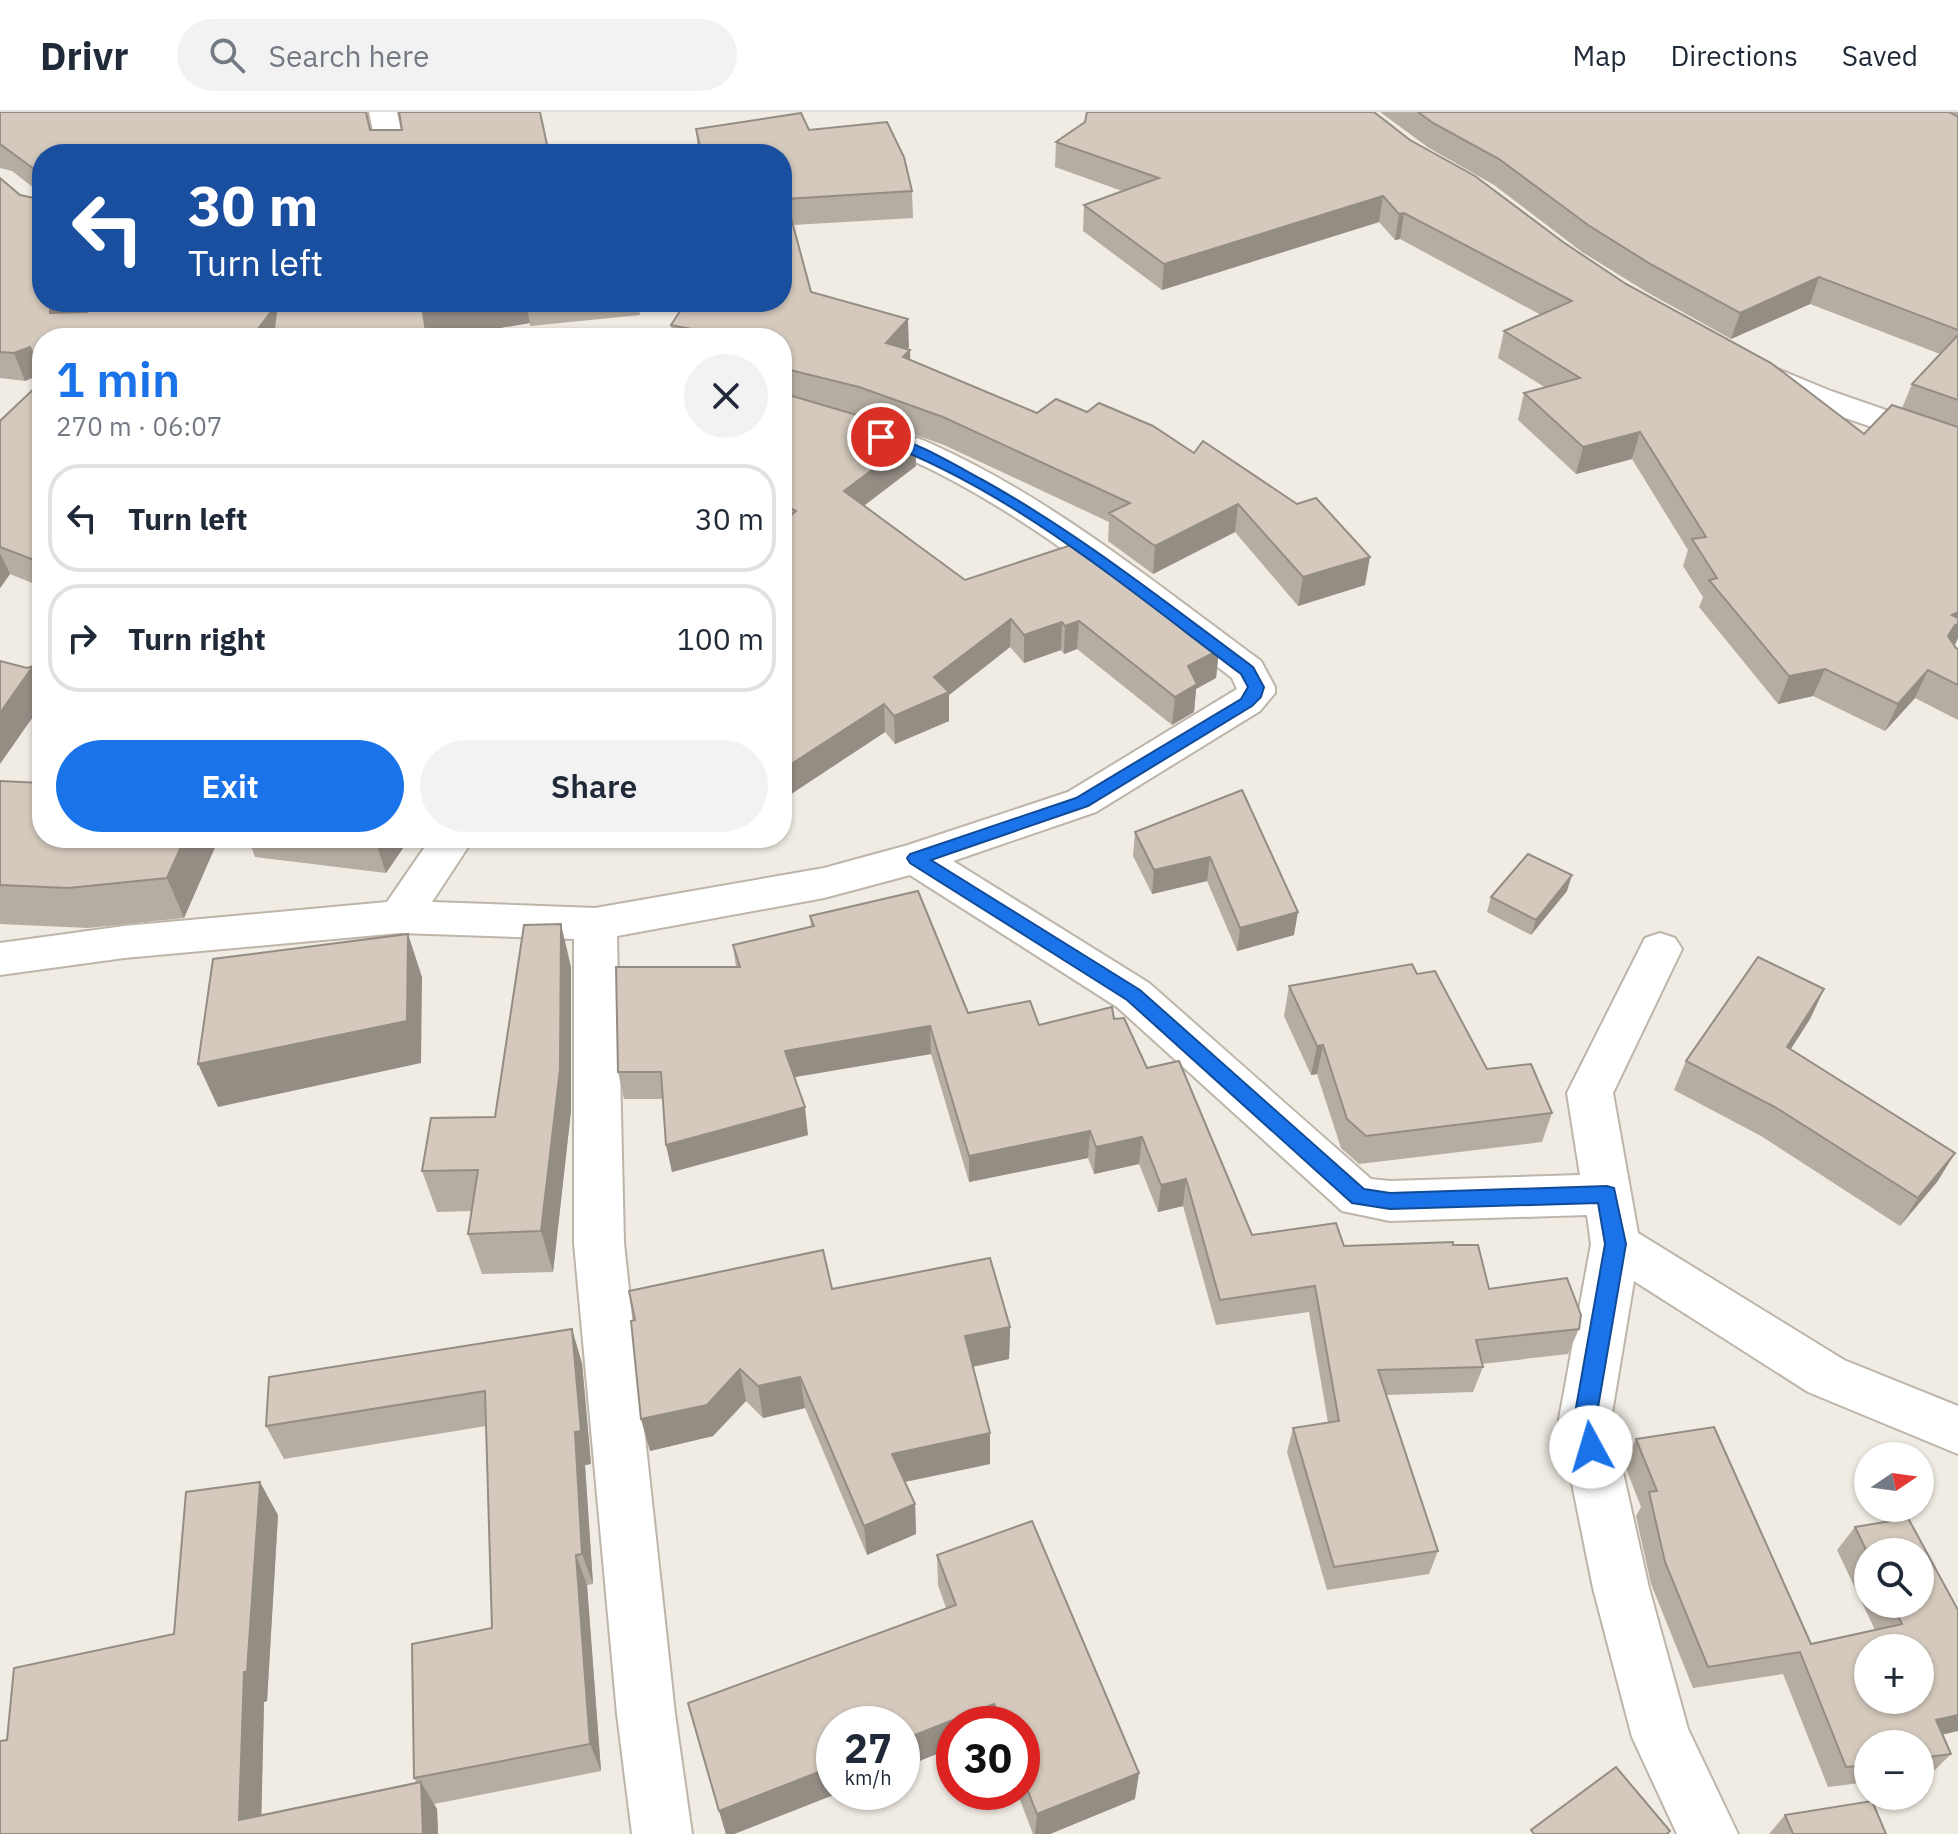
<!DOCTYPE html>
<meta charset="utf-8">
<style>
:root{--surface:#fff;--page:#f2f2f3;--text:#1f2937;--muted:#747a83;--line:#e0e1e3;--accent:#1a73e8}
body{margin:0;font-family:"IBM Plex Sans",sans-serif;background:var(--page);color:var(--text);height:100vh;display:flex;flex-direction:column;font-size:30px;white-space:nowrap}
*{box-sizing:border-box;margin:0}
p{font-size:26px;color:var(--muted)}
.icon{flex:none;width:44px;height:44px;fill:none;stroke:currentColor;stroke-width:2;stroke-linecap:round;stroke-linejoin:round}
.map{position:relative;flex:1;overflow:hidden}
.panel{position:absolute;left:32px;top:216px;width:760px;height:520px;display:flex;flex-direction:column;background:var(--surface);border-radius:32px;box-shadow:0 2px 6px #0004}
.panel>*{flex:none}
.guide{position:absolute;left:32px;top:32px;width:760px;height:168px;border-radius:32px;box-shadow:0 2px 6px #0004;background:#1a4fa0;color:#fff;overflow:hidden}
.needle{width:52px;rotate:77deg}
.fabs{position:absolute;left:1854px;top:1330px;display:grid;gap:16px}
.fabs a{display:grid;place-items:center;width:80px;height:80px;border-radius:50%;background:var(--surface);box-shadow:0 2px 6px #0004;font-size:40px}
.speed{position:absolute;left:816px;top:1594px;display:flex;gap:16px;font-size:40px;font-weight:700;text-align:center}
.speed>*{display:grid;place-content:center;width:104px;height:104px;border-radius:50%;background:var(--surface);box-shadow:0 2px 6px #0004;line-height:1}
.speed small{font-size:20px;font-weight:400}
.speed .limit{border:12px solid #d22;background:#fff;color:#111}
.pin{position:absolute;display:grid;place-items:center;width:68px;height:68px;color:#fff;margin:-34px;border:4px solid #fff;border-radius:50%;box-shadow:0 2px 8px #0007}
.me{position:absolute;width:88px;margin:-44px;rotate:354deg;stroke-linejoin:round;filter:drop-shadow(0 0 6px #0008)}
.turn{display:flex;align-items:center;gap:28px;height:168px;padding:0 24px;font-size:36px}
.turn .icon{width:104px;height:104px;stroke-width:2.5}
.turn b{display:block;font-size:56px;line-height:68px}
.round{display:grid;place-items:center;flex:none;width:84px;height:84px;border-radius:42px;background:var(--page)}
.summary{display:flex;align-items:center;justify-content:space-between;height:136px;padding:0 24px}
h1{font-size:48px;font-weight:600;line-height:60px;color:var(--accent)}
.primary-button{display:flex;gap:16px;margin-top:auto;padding:16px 24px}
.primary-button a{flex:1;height:92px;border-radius:48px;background:var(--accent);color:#fff;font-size:32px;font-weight:600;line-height:92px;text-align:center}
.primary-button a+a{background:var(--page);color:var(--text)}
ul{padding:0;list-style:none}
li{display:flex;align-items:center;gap:24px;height:108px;margin:0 16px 12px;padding:0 8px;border:4px solid var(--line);border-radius:32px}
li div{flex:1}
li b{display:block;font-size:30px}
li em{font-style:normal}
header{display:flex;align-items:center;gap:48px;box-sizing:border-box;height:112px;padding:0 40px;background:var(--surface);border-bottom:2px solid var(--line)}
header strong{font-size:38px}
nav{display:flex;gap:44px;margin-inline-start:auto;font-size:28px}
.search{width:560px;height:72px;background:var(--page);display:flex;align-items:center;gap:20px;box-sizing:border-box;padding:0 28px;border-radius:44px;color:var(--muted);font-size:30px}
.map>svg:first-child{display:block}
</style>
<header>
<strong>Drivr</strong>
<div class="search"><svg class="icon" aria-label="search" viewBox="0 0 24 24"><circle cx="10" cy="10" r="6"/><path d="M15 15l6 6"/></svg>Search here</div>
<nav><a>Map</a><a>Directions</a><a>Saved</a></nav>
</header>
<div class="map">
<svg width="1958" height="1722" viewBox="0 0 1958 1722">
<rect width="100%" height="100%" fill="#f0ebe3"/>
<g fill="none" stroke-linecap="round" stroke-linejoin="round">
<g stroke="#beb5a9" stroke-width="4">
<g id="minor">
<path d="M369,0H397L406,42H378Z"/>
<path d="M1758,249L1831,279L1958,323V344L1807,293L1746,266L1742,259L1746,252Z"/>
<path d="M782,285C833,298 886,311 934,333C1053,387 1156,472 1261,549L1275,575V581L1260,599L1096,700L953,749L1149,871L1371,1067L1390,1069L1580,1063L1567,981L1645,826L1660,821L1675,826L1682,837L1613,981L1638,1121L1844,1248L1958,1294V1342L1808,1280L1634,1169L1611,1307L1649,1476L1688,1617L1738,1722H1677L1632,1625L1593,1476L1559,1307L1591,1132L1587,1103L1390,1109L1342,1099L1117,895L910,763L824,786L617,824L624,1131L675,1602L692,1722H632L617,1602L574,1131V827L400,821L124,846L0,863V831L124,814L387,790L431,726H474L432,790L595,796L824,756L908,733L1068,680L1237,577L1232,566C1129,487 1028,401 909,347C869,328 825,317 782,305Z"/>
</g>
</g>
<use href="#minor" fill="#fff" fill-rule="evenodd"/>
</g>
<g fill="#b6ada2" fill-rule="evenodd">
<path d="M0,0L371,18L549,42H42L78,201L87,200L95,190H638L640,203L530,214V211L439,226H42V264L41,262L25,269L0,266V66L20,83L34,86V76L12,59L0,56Z"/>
<path d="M1380,0H1958V526L1954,534L1958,537V608L1915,586L1885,619L1813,584L1778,592L1699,495L1703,485L1683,454L1688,438L1632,347L1576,362L1518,308L1524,281L1546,276L1498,246L1504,219L1541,203L1400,127L1395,128L1379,110L1162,178L1083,119L1084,93L1122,79L1055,55L1056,30L1410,28L1626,172L1864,322L1902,296L1912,272L1940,242L1810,192L1731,227L1645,179L1582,140L1494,73L1429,36Z"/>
<path d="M696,17L809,18L912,79L913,106L793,113L811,180L909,235L907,237L910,238V247L1037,301L1087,300L1099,291L1365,473L1298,494L1235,420L1153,462L1108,429L1109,410L944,333L860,303L838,297L915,326L916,354L864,394L965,468L1219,538L1216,566L1196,577L1194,600L1172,613L1077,537L1064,542L1061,538L1024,551L1010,535L949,583V609L895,632L885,620L782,688V226H672L671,213L782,190V42H698Z"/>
<path d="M42,269V475L10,462L0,476V309Z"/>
<path d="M0,669L219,726L184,806L88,816L0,812Z"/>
<path d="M1242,678L1294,823L1237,839L1207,769L1152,782L1133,744L1135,720Z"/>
<path d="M248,726H410L386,761L255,745Z"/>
<path d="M1567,779L1531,823L1487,800L1491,785Z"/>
<path d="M810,804L968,901L1039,913L1114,907L1147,956L1252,1123L1344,1134L1453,1133L1489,1177L1579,1217L1568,1242L1482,1252L1483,1255L1473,1280L1386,1283L1438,1439L1429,1462L1327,1478L1287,1340L1293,1316L1328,1311L1309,1200L1216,1213L1183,1094L1158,1100L1139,1052L1094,1062L1088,1046L969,1070L931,942L795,965L808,1023L672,1060L663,987H624L618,960L736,855L733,833L811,815Z"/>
<path d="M571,855V999L553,1160L482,1162L468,1122L471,1099L437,1100L422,1059L495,1005Z"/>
<path d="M1417,862L1487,957L1552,1001L1542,1030L1359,1052L1341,1036L1317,962L1311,963L1284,904L1289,874Z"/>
<path d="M1824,877L1810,907L1790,938L1955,1041L1937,1070L1900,1114L1761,1024L1674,978L1686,949Z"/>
<path d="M832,1177L1010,1215L1009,1247L973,1255L990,1352L905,1370L915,1392L916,1422L867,1443L805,1296L763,1306L746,1289L713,1324L650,1339L641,1307Z"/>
<path d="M582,1251L591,1352L585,1353L593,1472L587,1473L601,1659L434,1692L437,1697L438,1722H0L7,1628L174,1522L278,1403L267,1589L264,1590L261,1703L416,1670L414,1666L492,1516L486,1314L284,1347L266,1314Z"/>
<path d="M1636,1327L1811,1532L1875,1518L1837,1438L1855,1415L1908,1406L1942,1623L1951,1642L1930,1663L1920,1664V1632H1868V1670L1828,1675L1783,1562L1693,1576L1651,1472L1636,1404L1641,1395L1624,1351ZM1868,1440L1920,1492H1868Z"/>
<path d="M937,1443L1135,1687L1050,1722H1033L1017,1680H1022V1612H954V1635L902,1656V1612L834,1680H841L734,1722H726L688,1591L946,1496L938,1473Z"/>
<path d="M1785,1703L1886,1722H1769Z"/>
</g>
<g fill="#948d84">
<path d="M1383,84L1379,110L1162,178L1164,152Z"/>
<path d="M1404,101L1400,127L1395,128L1399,102Z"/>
<path d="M1819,165L1810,192L1731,227L1740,201Z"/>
<path d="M55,190H86L61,224L50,201V197Z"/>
<path d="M485,190H526L530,211L439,226H427L423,200Z"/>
<path d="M277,192L280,226H251Z"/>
<path d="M908,207L909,235L887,258L886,231Z"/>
<path d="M30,235L41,262L25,269L14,241Z"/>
<path d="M910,238L911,266L903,245Z"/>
<path d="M1640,320L1632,347L1576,362L1583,335Z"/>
<path d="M915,326L916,354L846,407L844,379Z"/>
<path d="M1238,392L1235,420L1153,462L1155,434Z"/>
<path d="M0,441L10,462L0,476Z"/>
<path d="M1370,445L1365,473L1298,494L1303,465Z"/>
<path d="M1958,500V526L1953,537L1943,540L1952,503Z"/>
<path d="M1011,507L1010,535L949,583V609L895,632L894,604L934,565Z"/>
<path d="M1079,509L1077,537L1064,542L1065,514Z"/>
<path d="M1062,510L1061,538L1024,551V523Z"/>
<path d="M1219,538L1216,566L1196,577L1194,600L1172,613L1175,585L1188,554Z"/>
<path d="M33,554L42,573V592L0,652V601Z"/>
<path d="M1825,557L1813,584L1778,592L1789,564Z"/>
<path d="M1928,558L1915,586L1885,619L1898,592Z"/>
<path d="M884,592L885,620L782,688V658Z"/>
<path d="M185,726H219L184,806L167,766Z"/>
<path d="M380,726H410L386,761L376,731Z"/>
<path d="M1210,745L1207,769L1152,782L1154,758Z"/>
<path d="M1572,763L1567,779L1531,823L1536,808Z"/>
<path d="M1298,800L1294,823L1237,839L1240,816Z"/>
<path d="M561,812L571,855V999L553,1160L541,1119Z"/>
<path d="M408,822L422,865L421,951L218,995L198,952Z"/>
<path d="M1824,877L1810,907L1773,965L1787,935Z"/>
<path d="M930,914L931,942L789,966L785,939Z"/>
<path d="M1323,933L1317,962L1311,963L1317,934Z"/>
<path d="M805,995L808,1023L672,1060L666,1033Z"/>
<path d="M1090,1019L1088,1046L969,1070V1044Z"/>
<path d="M1142,1025L1139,1052L1094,1062L1096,1035Z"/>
<path d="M1955,1041L1937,1070L1900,1114L1918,1086Z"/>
<path d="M1186,1067L1183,1094L1158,1100L1161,1073Z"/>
<path d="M1010,1215L1009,1247L965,1256V1224Z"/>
<path d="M572,1217L582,1251L591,1352L585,1353L593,1472L582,1442L575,1320Z"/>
<path d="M740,1257L746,1289L713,1324L650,1339L641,1307Z"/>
<path d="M800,1265L805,1296L763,1306L758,1274Z"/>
<path d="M990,1321V1352L894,1372L892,1342Z"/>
<path d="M260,1370L278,1403L267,1589L264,1590L261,1722L239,1708L244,1560Z"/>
<path d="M915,1392L916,1422L867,1443L864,1414Z"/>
<path d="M576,1443L587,1473L601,1659L590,1632Z"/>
<path d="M994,1592V1612H954V1635L902,1656V1628Z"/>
<path d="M1958,1603V1619L1916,1629L1936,1608Z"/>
<path d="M834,1654V1680H841L734,1722H726L719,1699Z"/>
<path d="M1139,1661L1135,1687L1050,1722H1035L1037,1702Z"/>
<path d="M421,1670L437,1697L438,1722H423Z"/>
</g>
<g fill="#d4c9bc" stroke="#948d84" stroke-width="2" fill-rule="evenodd">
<path d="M0,0H366L370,18H402L399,0H540L549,42H42V190H55L50,197V201L87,200L95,190H485L423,200L427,226H273L277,192L251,226H42V245L34,244L30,235L14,241L0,240V66L20,83L34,86V57L0,32Z"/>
<path d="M1087,0H1374L1410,28L1475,64L1563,130L1626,172L1771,251L1864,322L1892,293L1958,315V500L1952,503L1958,506V512L1955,513L1948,524L1956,536L1958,537V573L1928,558L1898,592L1825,557L1789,564L1709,468L1717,466L1692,427L1706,425L1640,320L1583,335L1524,281L1580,266L1504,219L1572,189L1404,101L1399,102L1383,84L1164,152L1084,93L1159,66L1056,30L1085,10Z"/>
<path d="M1418,0H1949L1958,5V218L1819,165L1740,201L1652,153L1588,113L1499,47L1433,11Z"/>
<path d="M801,1L809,18L887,10L904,45L912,79L786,87L811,180L908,207L886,231L910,238L903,245L1037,301L1056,287L1087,300L1099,291L1153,314L1194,341L1203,329L1297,392L1316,386L1370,445L1303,465L1238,392L1155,434L1109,401L1130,391L943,305L859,275L782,256V226H708L711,221L671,213L686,190H782V42H702L696,17Z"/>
<path d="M1958,223V288L1912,272Z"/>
<path d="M42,269V451L0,435V309Z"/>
<path d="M782,281L860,304L915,326L844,379L965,468L1077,431L1219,538L1188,554L1197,572L1175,585L1079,509L1065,514L1062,510L1024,523L1011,507L934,565L949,580L894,604L884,592L782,658V411L796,399L782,392Z"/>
<path d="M0,549L27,556L33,554L0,601Z"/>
<path d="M0,669L42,671V726H185L167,766L68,776L0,773Z"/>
<path d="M1242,678L1298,800L1240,816L1210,745L1154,758L1135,720Z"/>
<path d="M335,726H380L376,731Z"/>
<path d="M1528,742L1572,763L1536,808L1491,785Z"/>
<path d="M918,779L968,901L1030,889L1039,913L1112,895L1114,907L1124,906L1147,956L1179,949L1252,1123L1336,1111L1344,1134L1453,1130V1133H1478L1489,1177L1567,1166L1581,1203L1579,1217L1476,1228L1483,1255L1378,1258L1438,1439L1334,1455L1293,1316L1339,1309L1315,1174L1220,1188L1186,1067L1161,1073L1142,1025L1096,1035L1090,1019L969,1044L930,914L785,939L805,995L666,1033L661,960H618L616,855H740L733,833L814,814L810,804Z"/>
<path d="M561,812L560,957L541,1119L468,1122L478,1058L422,1059L431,1006L495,1005L524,813Z"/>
<path d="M408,822L407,909L198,952L213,847Z"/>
<path d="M1758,845L1824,877L1787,935L1955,1041L1918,1086L1775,995L1686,949Z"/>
<path d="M1412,852L1417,862L1435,859L1487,957L1531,952L1552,1001L1366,1024L1347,1007L1323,933L1317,934L1289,874Z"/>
<path d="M823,1138L832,1177L990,1146L1010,1215L965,1224L990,1321L892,1342L915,1392L864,1414L800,1265L758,1274L740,1257L707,1293L641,1307L631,1209L635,1208L629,1179Z"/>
<path d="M572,1217L581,1319L575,1320L582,1442L576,1443L590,1632L414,1666L412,1532L492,1516L485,1279L266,1314L269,1265Z"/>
<path d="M1714,1315L1811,1532L1902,1512L1892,1492H1920V1440H1868V1442L1855,1415L1908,1406L1958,1498V1603L1936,1608L1951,1642L1920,1646V1632H1868V1653L1846,1655L1800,1540L1708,1555L1665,1450L1649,1380L1657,1379L1636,1327ZM1868,1536H1920V1588H1868Z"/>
<path d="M260,1370L247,1560H244L239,1708L421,1670L423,1722H0V1629L7,1628L14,1556L174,1522L186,1380Z"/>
<path d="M1032,1409L1139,1661L1037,1702L1022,1664V1612H1002L994,1592L902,1628V1612H834V1654L719,1699L688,1591L956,1493L937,1443Z"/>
<path d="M1616,1655L1670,1719L1667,1722H1534L1531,1718Z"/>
<path d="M1872,1689L1886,1722H1793L1785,1703Z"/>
</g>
<path fill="#1a73e8" stroke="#114b97" stroke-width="2" d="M881,321C917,330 948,349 981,367C1077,420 1164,489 1253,555L1264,575L1261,585L1252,594L1088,694L931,748L1140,878L1364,1077L1390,1081L1607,1074L1614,1076L1626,1132L1596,1307L1602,1335L1599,1342L1591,1345L1583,1342L1574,1307L1605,1132L1598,1091L1390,1097L1352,1091L1127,888L910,751L907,746L910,742L1076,686L1241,587L1248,575L1241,562C1126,476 1012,378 876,328V322Z"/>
</svg>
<div class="fabs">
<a><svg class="needle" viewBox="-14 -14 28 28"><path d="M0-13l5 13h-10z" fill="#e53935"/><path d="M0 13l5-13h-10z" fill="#747a83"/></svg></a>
<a><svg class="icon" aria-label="search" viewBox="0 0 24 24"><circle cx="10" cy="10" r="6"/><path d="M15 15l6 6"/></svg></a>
<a>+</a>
<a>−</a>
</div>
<div class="speed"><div>27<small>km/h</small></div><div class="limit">30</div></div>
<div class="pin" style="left:881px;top:325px;background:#d93025"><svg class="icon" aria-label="arrive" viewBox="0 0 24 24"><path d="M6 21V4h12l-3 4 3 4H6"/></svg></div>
<svg class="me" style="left:1591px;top:1335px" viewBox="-20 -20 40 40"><circle r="19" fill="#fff"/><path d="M0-13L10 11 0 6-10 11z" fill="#1a73e8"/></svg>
<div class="guide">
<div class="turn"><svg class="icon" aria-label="left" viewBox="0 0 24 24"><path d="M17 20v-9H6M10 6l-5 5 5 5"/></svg><div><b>30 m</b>Turn left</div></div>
</div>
<section class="panel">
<div class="summary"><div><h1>1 min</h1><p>270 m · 06:07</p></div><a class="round"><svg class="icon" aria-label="close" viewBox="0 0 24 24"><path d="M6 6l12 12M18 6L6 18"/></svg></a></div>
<ul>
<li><svg class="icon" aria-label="left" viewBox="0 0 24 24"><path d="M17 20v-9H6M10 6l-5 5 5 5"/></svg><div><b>Turn left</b></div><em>30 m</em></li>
<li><svg class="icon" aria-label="right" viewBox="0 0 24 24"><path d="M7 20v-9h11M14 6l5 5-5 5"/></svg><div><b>Turn right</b></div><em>100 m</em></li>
</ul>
<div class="primary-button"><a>Exit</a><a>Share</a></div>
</section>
</div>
